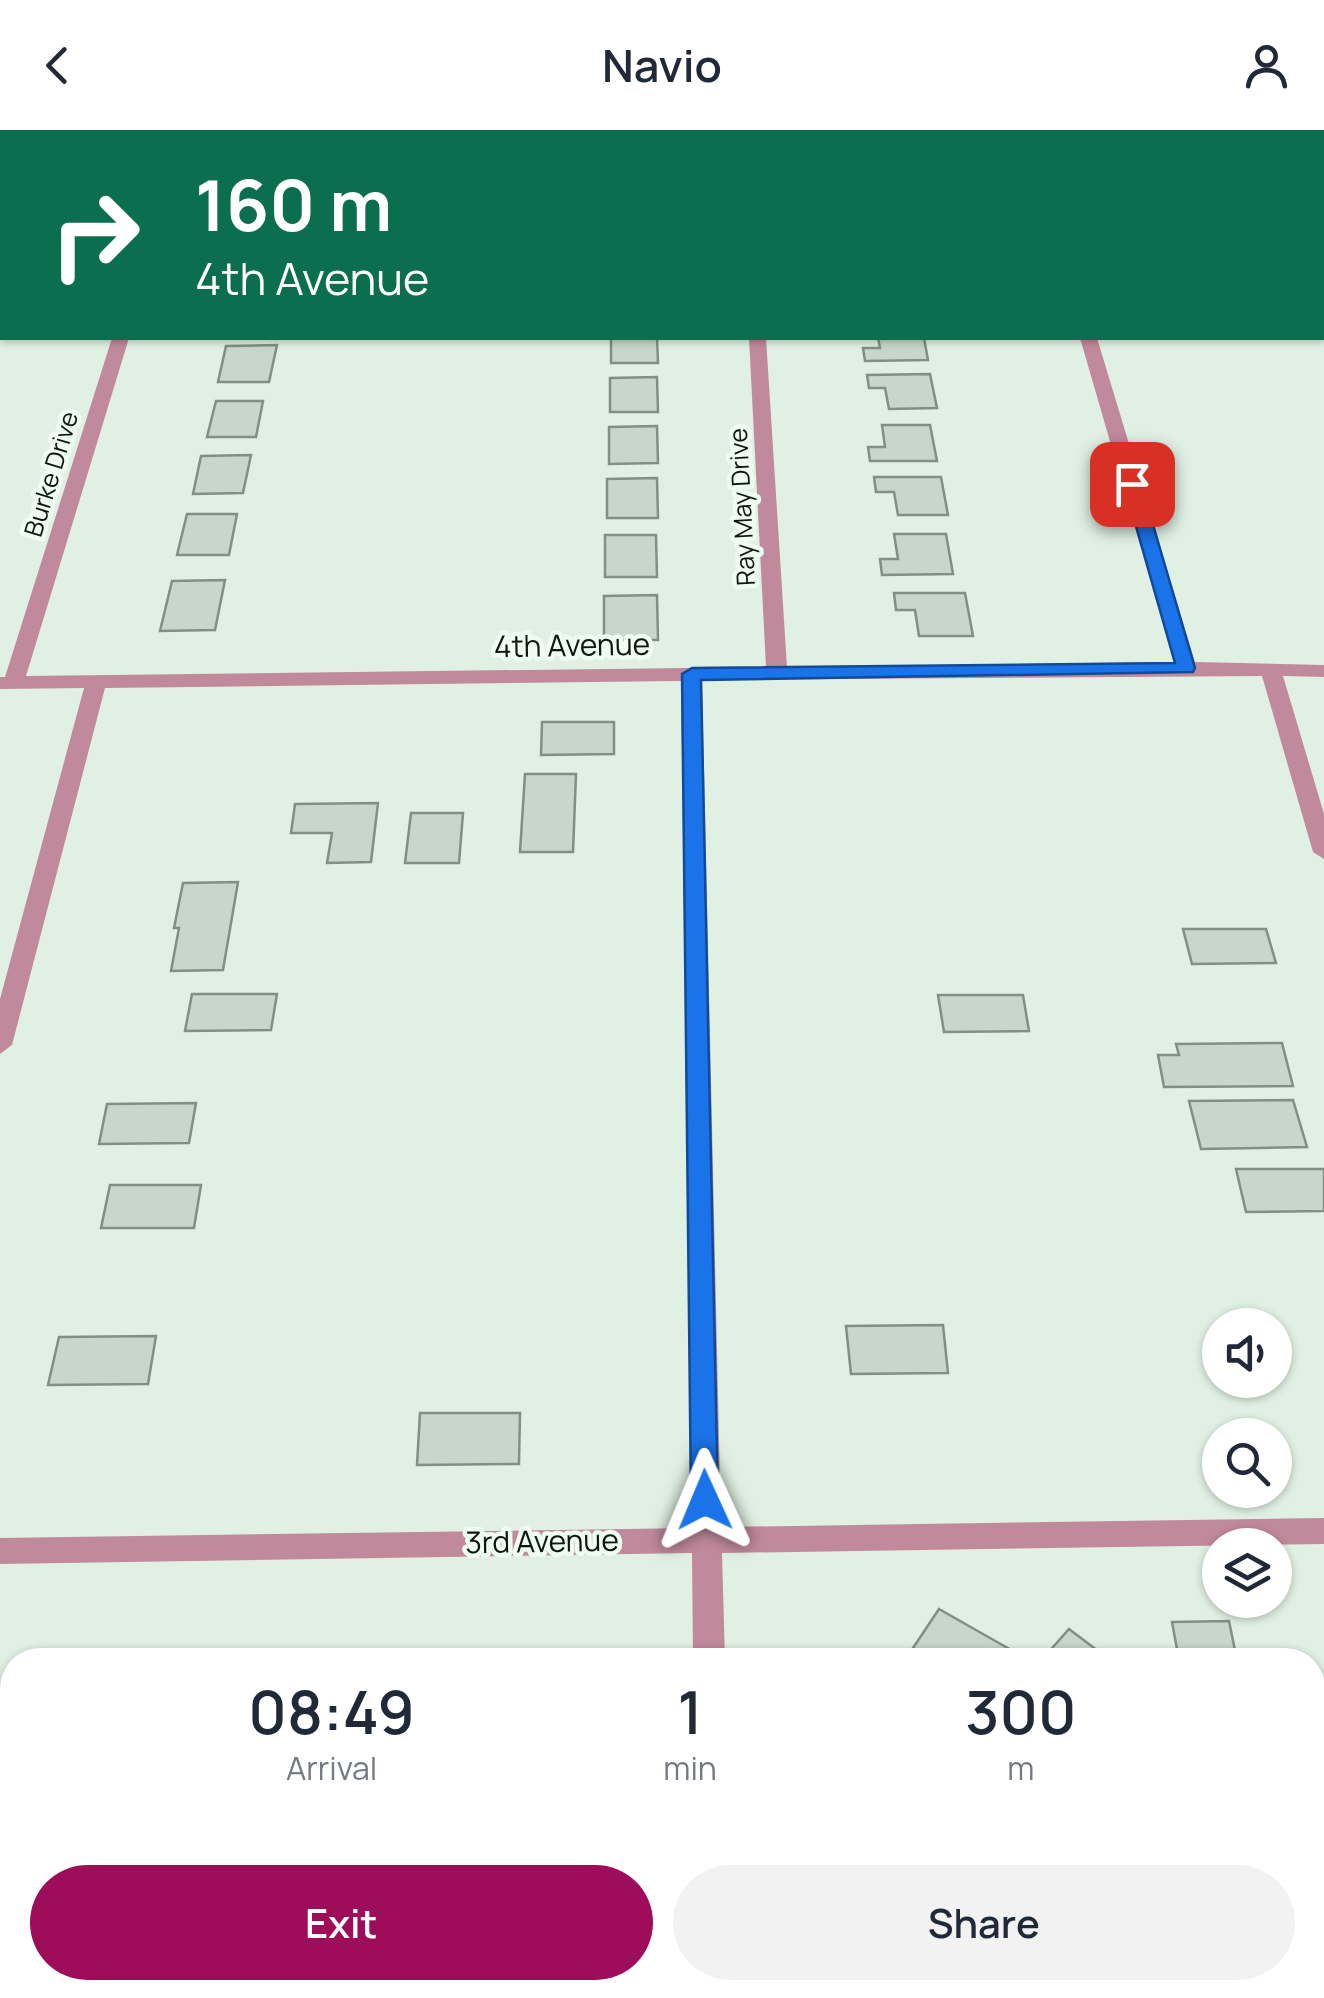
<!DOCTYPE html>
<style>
:root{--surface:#fff;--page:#f2f2f3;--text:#1f2937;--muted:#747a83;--accent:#9d0d5a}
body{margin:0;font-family:Manrope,sans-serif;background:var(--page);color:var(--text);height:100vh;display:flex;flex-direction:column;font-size:38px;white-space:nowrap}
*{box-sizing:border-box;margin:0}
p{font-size:32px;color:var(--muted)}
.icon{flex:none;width:55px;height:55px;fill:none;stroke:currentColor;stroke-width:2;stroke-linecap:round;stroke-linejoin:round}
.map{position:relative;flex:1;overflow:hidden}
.details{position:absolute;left:0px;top:1518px;width:1325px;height:352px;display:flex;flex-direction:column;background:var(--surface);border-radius:40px 40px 0 0;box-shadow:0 2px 8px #0004}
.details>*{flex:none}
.top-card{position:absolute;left:0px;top:0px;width:1325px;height:210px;box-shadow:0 2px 8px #0004;background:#0b6e4f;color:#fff;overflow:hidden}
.tools{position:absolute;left:1202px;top:1178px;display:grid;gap:20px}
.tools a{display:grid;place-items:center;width:90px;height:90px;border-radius:50%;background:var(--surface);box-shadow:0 2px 8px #0004;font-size:50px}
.pin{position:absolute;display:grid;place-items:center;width:85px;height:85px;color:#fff;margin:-42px;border-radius:20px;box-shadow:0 5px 15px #0006}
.me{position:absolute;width:110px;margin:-55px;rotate:359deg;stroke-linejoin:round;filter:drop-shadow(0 0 8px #0008)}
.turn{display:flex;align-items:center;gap:35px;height:210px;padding:0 30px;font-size:45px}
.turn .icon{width:130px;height:130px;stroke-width:2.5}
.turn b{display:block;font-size:70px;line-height:85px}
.eta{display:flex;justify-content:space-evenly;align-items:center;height:170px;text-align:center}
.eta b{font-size:60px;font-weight:600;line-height:70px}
.primary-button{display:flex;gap:20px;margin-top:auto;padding:20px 30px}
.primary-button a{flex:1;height:115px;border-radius:60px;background:var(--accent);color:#fff;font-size:40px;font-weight:600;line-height:115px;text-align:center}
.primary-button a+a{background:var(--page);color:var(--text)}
header{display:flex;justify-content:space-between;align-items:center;height:130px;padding:0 30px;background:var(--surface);font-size:45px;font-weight:600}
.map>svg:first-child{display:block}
</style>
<header><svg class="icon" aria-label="back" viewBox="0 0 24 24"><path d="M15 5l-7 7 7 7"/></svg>Navio<svg class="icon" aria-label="person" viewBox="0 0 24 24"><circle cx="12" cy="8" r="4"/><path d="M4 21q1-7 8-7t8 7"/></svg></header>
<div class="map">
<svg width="1324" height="1868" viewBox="0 0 1324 1868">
<rect width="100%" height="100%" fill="#e0f1e4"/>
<g fill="#c7d7ca" stroke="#819085" stroke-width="2.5">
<path d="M611,208H657L658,233H611Z"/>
<path d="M878,208H924L928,230L865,231L863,218H880Z"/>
<path d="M277,215L269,252H218L226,216Z"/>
<path d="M930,244L937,278L889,279L885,258H869L867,245Z"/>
<path d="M657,247L658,282H610V248Z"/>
<path d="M216,271H263L256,307H207Z"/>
<path d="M882,295H930L937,331H870L868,317H885Z"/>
<path d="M657,296L658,333L609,334V297Z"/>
<path d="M251,325L243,363L193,364L201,326Z"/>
<path d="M874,347H941L948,385H898L894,362H876Z"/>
<path d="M657,348L658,388H607V349Z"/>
<path d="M187,384H237L229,425H177Z"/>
<path d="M894,404H946L953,444L882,445L880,429H898Z"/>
<path d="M605,405H656L657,447H605Z"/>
<path d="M225,450L215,500L160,501L172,451Z"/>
<path d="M894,463H965L973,506H919L915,480H896Z"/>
<path d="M657,465L658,510H604V466Z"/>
<path d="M542,592H614V624L541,625Z"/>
<path d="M525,644H576L573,722H520Z"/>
<path d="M378,673L371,732L327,733L332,703H291L295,674Z"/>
<path d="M411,683H463L459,733H405Z"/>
<path d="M238,752L223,840L171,841L179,798H174L183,753Z"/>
<path d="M1183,799H1266L1276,833L1192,834Z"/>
<path d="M192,864H277L271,900L185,901Z"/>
<path d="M938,865H1023L1029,901L944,902Z"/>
<path d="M1282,913L1293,956L1164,957L1158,925H1179L1176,914Z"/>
<path d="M1293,970L1307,1017L1201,1019L1189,971Z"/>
<path d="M196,973L189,1013L99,1014L107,974Z"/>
<path d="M1236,1039H1324V1081L1246,1082Z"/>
<path d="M110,1055H201L194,1098H101Z"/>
<path d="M943,1195L948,1243L851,1244L846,1196Z"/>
<path d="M156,1206L148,1254L48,1255L59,1207Z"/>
<path d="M420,1283H520L519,1334L417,1335Z"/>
<path d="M939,1479L1027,1529L905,1530Z"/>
<path d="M1229,1491L1237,1530H1179L1172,1492Z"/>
<path d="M1069,1499L1110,1530H1052L1046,1525Z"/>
<path d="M607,1523V1530H464V1524Z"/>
<path d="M11,1545L12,1612L0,1611V1586Z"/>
<path d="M1312,1703H1321L1324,1715V1785L1312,1786Z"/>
<rect x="0" y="1726" width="12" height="69"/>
<path d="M298,1858H380L379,1868H297Z"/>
<path d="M860,1858H981L982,1868H861Z"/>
</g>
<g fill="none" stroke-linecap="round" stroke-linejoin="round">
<path fill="#c1899c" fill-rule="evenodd" d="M0,131L2,132V140L0,141Z"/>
<g fill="#c1899c" fill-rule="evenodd">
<path d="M176,0H192V2H177Z"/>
<path d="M737,0H753V2H738Z"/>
<path d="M1265,0H1281L1282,2H1267Z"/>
<rect x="1322" y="165" width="2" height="10"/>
<path d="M112,208H129L26,546L766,537L749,208H766L787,537L1174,532L1080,208H1097L1195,532L1324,535V547L1283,546L1324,684V729L1313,722L1262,546L702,550L721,1397L1324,1388V1414L722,1423L725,1530H693L692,1423L0,1434V1408L692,1398L681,551L105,558L12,915L0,924V869L84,558L0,559V547H5Z"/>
<rect x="702" y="1858" width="34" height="10"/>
</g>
</g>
<path fill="#1a73e8" stroke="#114b97" stroke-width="2.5" d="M1132,349L1141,354L1195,538L1193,542L701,550L718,1370L714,1378L705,1381L695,1378L691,1370L682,544L692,538L1175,533L1124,354Z"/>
<g text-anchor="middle" stroke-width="9" stroke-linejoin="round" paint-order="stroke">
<g font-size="25" fill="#0f1511" stroke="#edfef1">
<text transform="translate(51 344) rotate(-73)" y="9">Burke Drive</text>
<text transform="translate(742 377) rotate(-93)" y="9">Ray May Drive</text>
</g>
<g font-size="30" fill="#0f1511" stroke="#edfef1">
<text transform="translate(572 516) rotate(-1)" y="10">4th Avenue</text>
<text transform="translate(542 1412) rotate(-1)" y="10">3rd Avenue</text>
</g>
</g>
</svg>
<div class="tools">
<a><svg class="icon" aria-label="sound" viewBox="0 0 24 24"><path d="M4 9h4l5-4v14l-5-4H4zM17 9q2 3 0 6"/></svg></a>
<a><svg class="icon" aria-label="search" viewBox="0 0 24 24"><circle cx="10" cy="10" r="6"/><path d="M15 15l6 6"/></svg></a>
<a><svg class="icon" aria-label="layers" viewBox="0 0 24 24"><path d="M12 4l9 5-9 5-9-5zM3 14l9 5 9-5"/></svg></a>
</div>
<div class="pin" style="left:1132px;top:354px;background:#d93025"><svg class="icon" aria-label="arrive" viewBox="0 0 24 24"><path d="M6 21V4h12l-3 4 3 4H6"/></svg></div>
<svg class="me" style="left:705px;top:1370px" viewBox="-20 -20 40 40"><path d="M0-17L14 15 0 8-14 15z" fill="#1a73e8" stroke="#fff" stroke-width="4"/></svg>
<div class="top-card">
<div class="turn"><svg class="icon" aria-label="right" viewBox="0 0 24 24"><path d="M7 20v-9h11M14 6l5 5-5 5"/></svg><div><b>160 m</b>4th Avenue</div></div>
</div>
<section class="details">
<div class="eta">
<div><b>08:49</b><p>Arrival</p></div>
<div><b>1</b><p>min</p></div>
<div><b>300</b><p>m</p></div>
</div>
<div class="primary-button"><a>Exit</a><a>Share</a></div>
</section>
</div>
